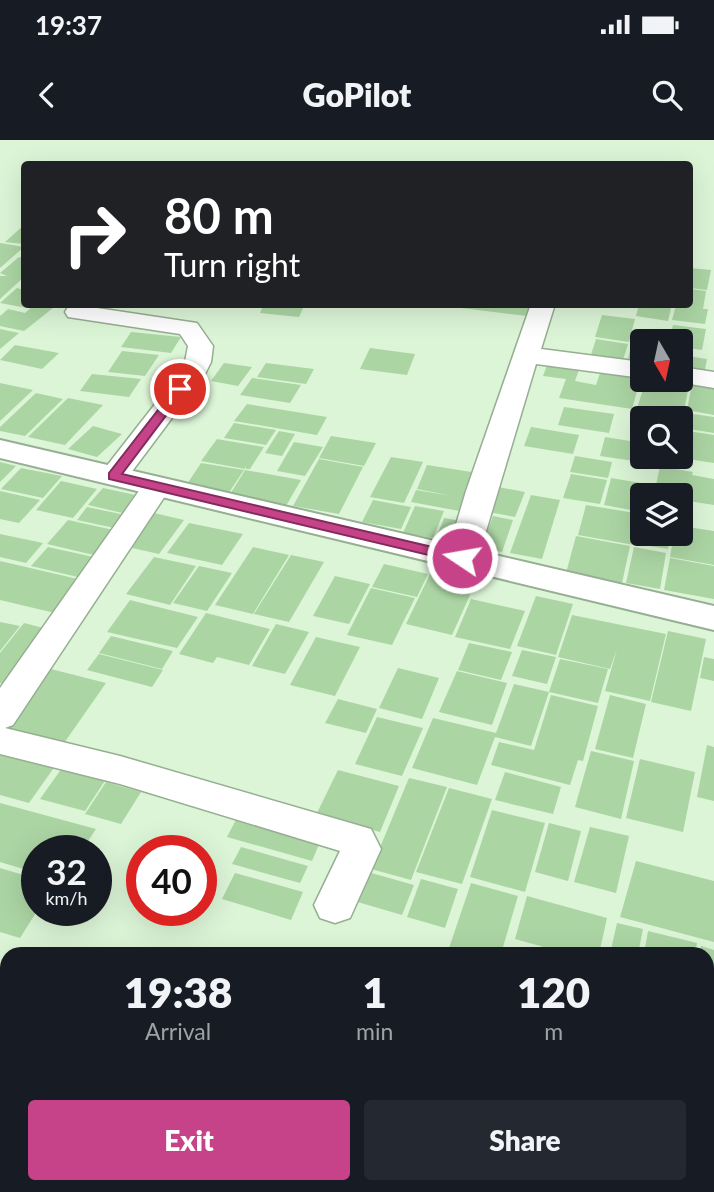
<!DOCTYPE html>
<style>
:root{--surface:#171b24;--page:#242831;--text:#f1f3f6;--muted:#9ea1a6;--accent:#c6438a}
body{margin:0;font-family:Lato,sans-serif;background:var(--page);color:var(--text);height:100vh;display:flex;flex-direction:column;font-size:26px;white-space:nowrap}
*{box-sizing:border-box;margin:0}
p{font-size:23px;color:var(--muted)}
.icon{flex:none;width:38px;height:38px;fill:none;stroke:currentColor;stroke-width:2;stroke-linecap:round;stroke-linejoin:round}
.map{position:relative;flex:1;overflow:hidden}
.drawer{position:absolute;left:0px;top:807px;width:714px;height:247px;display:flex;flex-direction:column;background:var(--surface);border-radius:21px 21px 0 0;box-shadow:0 7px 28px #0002}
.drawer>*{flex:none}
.hud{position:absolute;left:21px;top:21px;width:672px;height:147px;border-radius:7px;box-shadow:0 7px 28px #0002;background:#202124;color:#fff;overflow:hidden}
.needle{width:46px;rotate:171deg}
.fabs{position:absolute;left:630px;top:189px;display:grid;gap:14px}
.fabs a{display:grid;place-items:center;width:63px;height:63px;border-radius:7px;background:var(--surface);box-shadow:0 7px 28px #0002;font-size:35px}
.speed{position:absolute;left:21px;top:695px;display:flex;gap:14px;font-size:35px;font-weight:700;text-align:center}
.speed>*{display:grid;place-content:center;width:91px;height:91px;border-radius:50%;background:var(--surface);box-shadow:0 7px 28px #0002;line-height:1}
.speed small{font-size:18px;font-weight:400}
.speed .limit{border:10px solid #d22;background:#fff;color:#111}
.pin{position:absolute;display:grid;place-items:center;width:60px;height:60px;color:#fff;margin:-30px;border:4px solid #fff;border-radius:50%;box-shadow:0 2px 7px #0007}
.me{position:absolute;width:77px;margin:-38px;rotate:282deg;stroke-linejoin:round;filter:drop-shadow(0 0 5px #0008)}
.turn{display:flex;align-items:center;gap:24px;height:147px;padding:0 28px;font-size:32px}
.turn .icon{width:91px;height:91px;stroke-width:2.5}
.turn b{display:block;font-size:49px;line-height:60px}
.eta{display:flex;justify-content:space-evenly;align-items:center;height:119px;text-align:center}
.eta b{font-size:42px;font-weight:800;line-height:49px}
.action{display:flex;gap:14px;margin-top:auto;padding:14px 28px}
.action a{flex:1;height:80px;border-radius:7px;background:var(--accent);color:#fff;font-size:28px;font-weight:800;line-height:80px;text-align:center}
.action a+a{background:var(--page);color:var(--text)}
.status{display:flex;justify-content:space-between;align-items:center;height:49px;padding:0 35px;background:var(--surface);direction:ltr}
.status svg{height:19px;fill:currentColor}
header{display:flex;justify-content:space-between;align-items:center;height:91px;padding:0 28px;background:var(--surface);font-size:32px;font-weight:800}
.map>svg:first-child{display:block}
</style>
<div class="status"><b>19:37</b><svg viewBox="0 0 49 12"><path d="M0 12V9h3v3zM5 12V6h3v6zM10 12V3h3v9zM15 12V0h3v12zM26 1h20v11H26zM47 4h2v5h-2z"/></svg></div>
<header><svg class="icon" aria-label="back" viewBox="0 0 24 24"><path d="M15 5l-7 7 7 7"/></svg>GoPilot<svg class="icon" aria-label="search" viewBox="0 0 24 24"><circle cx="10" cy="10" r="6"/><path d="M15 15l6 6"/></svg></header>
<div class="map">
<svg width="714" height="1052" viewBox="0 0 714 1052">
<rect width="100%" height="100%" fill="#dcf5d7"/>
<g fill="#acd5a4">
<path d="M24,85V104L5,102Z"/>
<path d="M0,103L24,107L0,128Z"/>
<path d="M19,117L24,118V137L0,159V136H7L0,133Z"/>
<path d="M690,128L711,130L707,150L690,148Z"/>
<path d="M17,148L24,150V164H32L27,168L0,163Z"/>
<path d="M690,149L706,151L703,169H708L705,184L672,180L676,165L690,164Z"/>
<path d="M35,164H58L24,191L0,186V176L8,169L25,173Z"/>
<path d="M264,164H305L299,177L260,173Z"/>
<path d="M463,164H531L527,176L461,168Z"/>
<path d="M639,164H672L668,181L636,176Z"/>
<path d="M602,175L635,179L629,202L595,197Z"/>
<path d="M673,185L706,189L702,210L681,207V201H669Z"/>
<path d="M0,189L19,193L0,209Z"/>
<path d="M636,189L667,193L665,201H642V224L627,222Z"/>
<path d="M131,192L181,197L171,213L121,207Z"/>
<path d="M596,199L628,204L622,223L590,218Z"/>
<path d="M15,205L59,213L42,229L0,220Z"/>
<path d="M370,208L415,214L407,235L360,229Z"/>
<path d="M122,211L159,215L145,236L108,232Z"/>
<path d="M681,215L707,219L704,234L681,231Z"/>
<path d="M549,220L581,224L575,241L596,245L602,227L636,231L631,250L637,251L632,269L559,258L566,239L543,236Z"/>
<path d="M224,223L252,227L238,246L211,241Z"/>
<path d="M266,223L314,229L306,244L257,237Z"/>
<path d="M92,234L141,239L129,257L80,251Z"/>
<path d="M252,238L301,245L290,263L240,255Z"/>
<path d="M693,239L714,242V275L687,270Z"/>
<path d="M646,240L690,241L684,270L658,266L682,270L680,278H642V283L633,281Z"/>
<path d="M0,243L33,250L0,281Z"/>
<path d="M36,253L63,259L25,296L0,291V287Z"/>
<path d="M68,258L103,265L65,305L28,297Z"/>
<path d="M247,264L327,277L317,295L234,281Z"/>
<path d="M564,267L614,274L609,293L558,285Z"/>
<path d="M686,273L714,277V293L683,288Z"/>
<path d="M234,283L276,290L266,305L224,298Z"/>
<path d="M93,286L122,294L97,317L68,309Z"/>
<path d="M531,287L579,295L573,314L524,306Z"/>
<path d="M681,290L714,295V323L681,318Z"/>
<path d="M279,291L295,294L282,316L265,313Z"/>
<path d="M331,296L376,303L364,326L319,318Z"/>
<path d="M605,297L642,303V317H663L661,325L600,316Z"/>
<path d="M217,299L264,307L250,329H246V326L245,329L201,321Z"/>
<path d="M294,302L323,307L305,336L277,331Z"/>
<path d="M575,316L612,322L608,338L570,332Z"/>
<path d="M391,317L423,322L404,363L370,357Z"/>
<path d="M319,319L363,327L339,374L293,366Z"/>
<path d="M0,322L16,326L0,342Z"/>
<path d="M201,323L244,330L228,354L185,347Z"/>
<path d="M427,325L484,334L470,373L411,362L416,350L452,356L417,349Z"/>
<path d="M660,326L693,332L692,335L714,339V365L688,361L685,375L681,374V355H654Z"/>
<path d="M21,328L62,336L43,358L1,349Z"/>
<path d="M245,330L301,340L286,366L229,356Z"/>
<path d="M571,334L607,340L600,364L563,358Z"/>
<path d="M611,338L653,345L650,355H642V372L604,365Z"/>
<path d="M61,341L97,349L73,378L36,370Z"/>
<path d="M488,345L525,352L515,377L478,370Z"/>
<path d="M103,348L145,357L131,375L88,365Z"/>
<path d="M0,351L40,360L19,383L0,379Z"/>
<path d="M531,355L560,360L542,419L510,413Z"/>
<path d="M373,360L411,367L401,389L362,382Z"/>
<path d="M586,365L641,374L634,405L578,395Z"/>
<path d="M415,366L444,371L433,398L403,393Z"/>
<path d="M87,367L130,376L119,389L77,380Z"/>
<path d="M154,373L184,380L159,414L128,407Z"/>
<path d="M493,376L513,380L502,412L481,408Z"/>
<path d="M444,378L466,382L457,403L436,399Z"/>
<path d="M68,380L118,391L98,416L47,404Z"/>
<path d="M189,383L243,394L222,425L167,413Z"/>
<path d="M681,386L714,391V425L670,417L674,394H681Z"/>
<path d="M0,394L43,403L26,423L0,417Z"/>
<path d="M641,394H671L668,409L638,404Z"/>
<path d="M576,396L630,406L622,443L566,433Z"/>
<path d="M48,407L98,418L82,438L31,426Z"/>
<path d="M253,407L289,415L253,474L215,465Z"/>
<path d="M634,407L666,413L660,449L626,443Z"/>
<path d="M291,415L324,422L289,482L254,474Z"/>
<path d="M154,417L196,426L170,465L126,454Z"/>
<path d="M670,418L714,426V459L664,450Z"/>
<path d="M0,421L82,440L55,473L0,460Z"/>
<path d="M384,424L428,434L417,457L372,447Z"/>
<path d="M199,426L232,433L207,471L173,463Z"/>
<path d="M430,434L475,444L452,495L406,484Z"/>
<path d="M335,436L370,444L349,484L313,476Z"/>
<path d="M371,448L415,458L392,505L347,495Z"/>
<path d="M536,456L573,464L556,515L517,506Z"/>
<path d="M471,459L525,471L510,509L455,497Z"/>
<path d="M130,460L198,477L177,508L107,492Z"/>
<path d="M206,473L270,489L249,525L217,517L213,523L179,514Z"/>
<path d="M572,475L666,494L650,561L605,551L617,509L610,529L558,517Z"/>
<path d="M0,482L20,486L0,511Z"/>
<path d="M24,483L51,490L7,545L0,543V513Z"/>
<path d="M276,484L309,492L285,534L252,526Z"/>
<path d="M668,491L706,499L691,571L651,562Z"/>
<path d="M111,496L173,511L162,529L99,513Z"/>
<path d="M316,497L360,507L335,556L290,545Z"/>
<path d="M469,503L512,512L501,540L458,530Z"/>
<path d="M522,510L556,517L547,544L512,536Z"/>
<path d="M99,514L163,530L152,547L87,530Z"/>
<path d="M704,517L714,519V541L700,538Z"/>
<path d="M560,519L608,529L598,563L549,552Z"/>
<path d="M43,527L106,543L62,606L0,589V584Z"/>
<path d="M398,528L439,538L422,579L379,568Z"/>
<path d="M457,531L507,543L492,585L439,572Z"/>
<path d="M514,544L549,552L531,606L495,597L477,645L412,628L433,578L496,593Z"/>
<path d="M551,555L598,566L583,621L578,620L570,645L491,625L499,602L534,610Z"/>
<path d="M610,555L646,564L633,618L595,609Z"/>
<path d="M338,559L377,569L366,593L325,583Z"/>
<path d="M377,577L423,588L402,636L355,624Z"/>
<path d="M707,605L714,607V661L697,657Z"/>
<path d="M0,606L58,622L29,663L0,655Z"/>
<path d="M591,611L634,621L621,679L575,667Z"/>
<path d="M640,619L695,632L683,692L626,678Z"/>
<path d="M67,621L110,633L85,671L40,659Z"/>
<path d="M338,630L399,646L380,692L316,675Z"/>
<path d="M505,632L561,647L553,674L495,660Z"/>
<path d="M409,638L447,647L411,740L371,729Z"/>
<path d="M106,642L141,652L121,684L85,674Z"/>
<path d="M449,648L492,659L462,744L416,732Z"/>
<path d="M0,663L96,689L82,710H37V733L0,722Z"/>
<path d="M492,670L545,683L525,752L470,737Z"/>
<path d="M240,672L323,695L312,721L227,697Z"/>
<path d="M549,683L581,691L568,741L535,732Z"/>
<path d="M590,687L629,696L616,753L574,742Z"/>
<path d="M241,707L308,726L300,743L232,724Z"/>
<path d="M636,721L714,741V802L620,777Z"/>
<path d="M0,728L37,739V771L20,798L0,792Z"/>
<path d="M357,729L414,745L402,775L344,758Z"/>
<path d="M235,733L303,752L291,780L222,759Z"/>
<path d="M421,739L458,749L445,788L407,777Z"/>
<path d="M471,743L518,756L501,814H447Z"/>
<path d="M527,756L607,778L599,814H569L515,799Z"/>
<path d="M617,783L643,789L638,814H610Z"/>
<path d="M648,791L697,803L695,814H644Z"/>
<path d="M701,806L714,810V875L707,873V814H699Z"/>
<path d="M707,878L714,880V984L707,981Z"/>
<path d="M0,895L7,897V915L0,926Z"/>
<path d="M7,959V989L0,987V972Z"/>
<path d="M171,1046H209L206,1052H186Z"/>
<path d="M221,1046H288L285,1052H219Z"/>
<path d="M436,1046H528L526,1052H434Z"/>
<path d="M534,1046H596L595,1052H533Z"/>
<path d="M600,1046H642L641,1052H598Z"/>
</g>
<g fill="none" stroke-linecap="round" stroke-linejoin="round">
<g stroke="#96ae92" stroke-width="3">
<g id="minor">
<path d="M531,164H555L541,209L642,222V238L536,224L478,418L473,425L462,428L451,425L446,418L466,351Z"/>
<path d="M77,165L197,183L213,206L211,222L205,234L124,342L114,345L104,342L99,336L184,227L188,206L180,194L68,177L65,172L68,167Z"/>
<path d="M681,227L714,232V248L672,241L681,240Z"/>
<path d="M156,338L166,341L171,347L13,585L5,588L120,616L371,689L381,709L350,778L335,783L320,778L314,765L340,711L120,644L0,614V548L146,341Z"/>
<path d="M0,994L7,996V1046L0,1044Z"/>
<path d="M69,1046H137L139,1052H71Z"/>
<path d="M391,1046H441L440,1052H390Z"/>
<path d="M642,1046H692L691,1052H641Z"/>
</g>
</g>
<g stroke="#96ae92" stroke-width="4">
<path id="tertiary" d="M0,300L714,466V490L0,318Z"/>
</g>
<use href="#minor" fill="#fff" fill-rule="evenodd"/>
<use href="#tertiary" fill="#fff" fill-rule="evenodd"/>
</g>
<path fill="#c6438a" stroke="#812c5a" stroke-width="2" d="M180,246L186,249L122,334L462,414L469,418L462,423L109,339V333L176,247Z"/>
</svg>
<div class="fabs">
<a><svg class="needle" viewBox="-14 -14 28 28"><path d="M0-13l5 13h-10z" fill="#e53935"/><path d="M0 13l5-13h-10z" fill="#9ea1a6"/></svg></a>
<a><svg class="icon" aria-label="search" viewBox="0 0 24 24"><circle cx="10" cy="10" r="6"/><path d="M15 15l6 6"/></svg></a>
<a><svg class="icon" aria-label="layers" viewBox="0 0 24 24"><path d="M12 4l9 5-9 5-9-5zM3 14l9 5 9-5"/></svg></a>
</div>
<div class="speed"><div>32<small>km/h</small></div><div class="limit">40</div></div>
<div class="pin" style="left:180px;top:249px;background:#d93025"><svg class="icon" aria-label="arrive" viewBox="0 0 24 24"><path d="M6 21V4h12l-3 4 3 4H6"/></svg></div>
<svg class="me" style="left:462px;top:418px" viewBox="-20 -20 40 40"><circle r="17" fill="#c6438a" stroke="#fff" stroke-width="3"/><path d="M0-11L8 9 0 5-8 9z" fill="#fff"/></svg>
<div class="hud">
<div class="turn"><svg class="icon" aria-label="right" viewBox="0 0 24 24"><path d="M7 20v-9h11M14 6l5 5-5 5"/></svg><div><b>80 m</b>Turn right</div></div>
</div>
<section class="drawer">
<div class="eta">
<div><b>19:38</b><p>Arrival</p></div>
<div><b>1</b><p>min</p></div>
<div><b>120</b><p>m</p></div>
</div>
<div class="action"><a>Exit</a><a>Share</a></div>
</section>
</div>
